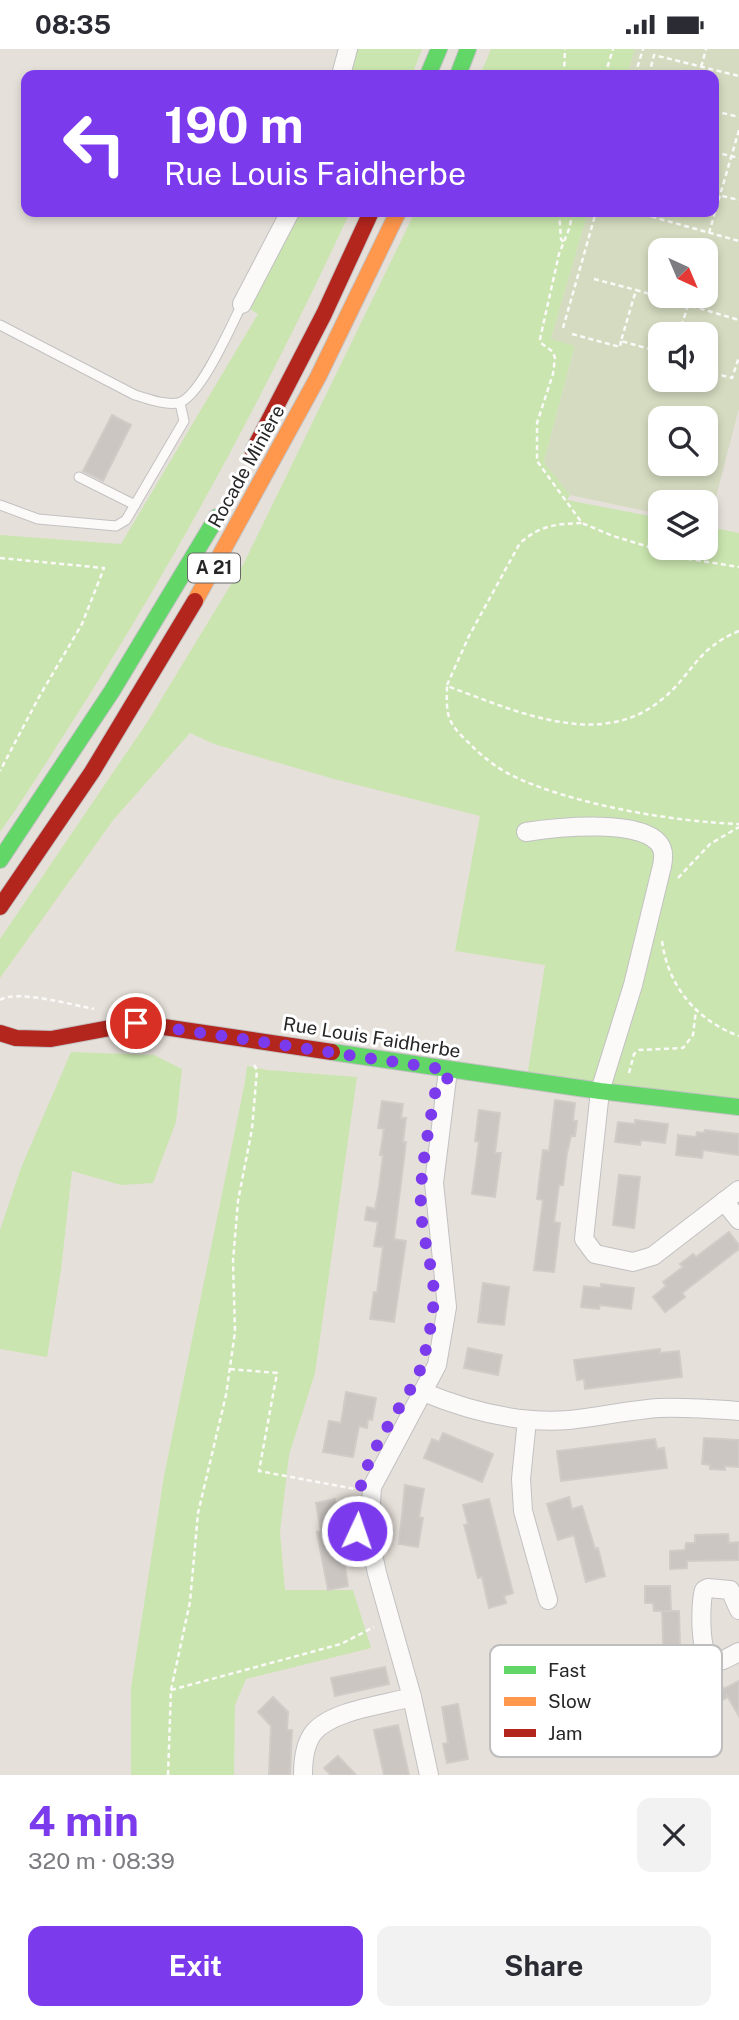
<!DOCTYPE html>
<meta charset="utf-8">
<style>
:root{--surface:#fff;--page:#f2f2f3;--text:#2b2b33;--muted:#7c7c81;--accent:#7c3aed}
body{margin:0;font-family:"Public Sans",sans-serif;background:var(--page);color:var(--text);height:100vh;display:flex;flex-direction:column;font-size:26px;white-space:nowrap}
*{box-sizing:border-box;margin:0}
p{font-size:23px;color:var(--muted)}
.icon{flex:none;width:38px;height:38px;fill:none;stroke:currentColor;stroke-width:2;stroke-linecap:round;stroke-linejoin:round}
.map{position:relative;height:1726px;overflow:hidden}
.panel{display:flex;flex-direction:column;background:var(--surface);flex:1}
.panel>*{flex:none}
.top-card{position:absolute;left:21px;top:21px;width:698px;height:147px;border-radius:14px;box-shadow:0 4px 10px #0003;background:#7c3aed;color:#fff;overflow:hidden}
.needle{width:46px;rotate:136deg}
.fabs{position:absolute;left:648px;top:189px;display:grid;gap:14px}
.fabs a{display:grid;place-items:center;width:70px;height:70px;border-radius:14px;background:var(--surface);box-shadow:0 4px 10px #0003;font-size:35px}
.pin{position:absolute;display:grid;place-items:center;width:60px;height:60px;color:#fff;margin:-30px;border:4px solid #fff;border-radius:50%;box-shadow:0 2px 7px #0007}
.me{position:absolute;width:77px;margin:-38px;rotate:3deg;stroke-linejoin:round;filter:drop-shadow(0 0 5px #0008)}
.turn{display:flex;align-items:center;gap:24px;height:147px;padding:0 28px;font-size:32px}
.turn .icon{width:91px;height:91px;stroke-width:2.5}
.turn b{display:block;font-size:49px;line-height:60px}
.round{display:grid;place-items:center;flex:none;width:74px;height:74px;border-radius:14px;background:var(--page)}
.summary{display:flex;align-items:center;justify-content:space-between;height:119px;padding:0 28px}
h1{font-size:42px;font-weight:700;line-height:52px;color:var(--accent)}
.button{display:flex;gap:14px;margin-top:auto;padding:14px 28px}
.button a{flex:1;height:80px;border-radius:14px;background:var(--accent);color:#fff;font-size:28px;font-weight:700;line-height:80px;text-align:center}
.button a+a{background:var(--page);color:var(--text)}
.status{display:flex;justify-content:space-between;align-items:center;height:49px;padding:0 35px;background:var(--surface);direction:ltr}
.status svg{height:19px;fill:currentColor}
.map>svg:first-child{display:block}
</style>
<div class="status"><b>08:35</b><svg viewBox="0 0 49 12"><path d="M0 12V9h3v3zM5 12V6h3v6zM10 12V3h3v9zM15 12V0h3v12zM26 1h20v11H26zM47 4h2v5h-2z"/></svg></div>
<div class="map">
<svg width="739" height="1726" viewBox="0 0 739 1726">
<rect width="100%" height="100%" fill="#e6e0da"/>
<g fill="#cae5af">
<path d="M348,0H422L412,26H341Z"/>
<path d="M491,0H635L627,26H480Z"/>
<path d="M290,163H350C267,342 174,515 67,681C45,715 24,750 0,783V486L121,495L258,265L242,255Z"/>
<path d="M415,163H588L551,290L575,296L544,413L570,446L567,451L660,469V499H705V477L739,484V1058L527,1028L545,916L455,902L480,767L334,730L214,695L190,684L114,770L0,929V890L148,672L244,514Z"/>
<path d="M71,1003L154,1006L182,1020L176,1073L153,1134L121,1136L72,1122L61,1221L47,1308L0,1300V1181L21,1119Z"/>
<path d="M247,1017L267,1021L357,1028L315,1324L289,1406L280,1483L285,1541H353L371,1599L246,1630L235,1656L234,1726H131V1639L164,1427L245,1033Z"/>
</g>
<path fill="#d4dbc0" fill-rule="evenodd" d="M635,0H739V359L709,475H705V453H660V465L570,446L544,413L575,297L551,290L588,163H714V26H627ZM660,201H705V247H660ZM660,285H705V331H660ZM660,369H705V415H660Z"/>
<g fill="#cbc6c2" stroke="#d1ccc7" stroke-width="2">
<path d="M112,366L131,376L103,432L83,422Z"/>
<path d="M555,1051L575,1054L573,1072H577L575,1087H571L567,1104L563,1136H559L554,1173L560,1174L554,1223L534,1221L543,1151L537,1150L543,1101L549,1102Z"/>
<path d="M382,1052L403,1055L401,1069H406L403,1093H406L394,1190L406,1192L394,1273L370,1270L374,1243L377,1244L383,1198L374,1197L378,1173L365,1171L367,1158L375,1160L379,1138L383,1106H380L384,1080L378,1079Z"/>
<path d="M479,1061L500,1064L495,1104H501L495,1148L472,1145L479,1093L475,1092Z"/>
<path d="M635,1071L668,1075L665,1094L641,1091L640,1096L615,1093L618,1073L635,1075Z"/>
<path d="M705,1081L739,1085V1106L703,1101L702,1109L676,1106L678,1086L696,1088L697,1083L704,1084Z"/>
<path d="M619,1126L640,1128L634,1179L613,1176Z"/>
<path d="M729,1183L739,1196V1200L682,1244L685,1248L665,1263L653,1248L666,1237L663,1233L683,1218L680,1215L693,1205L696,1208Z"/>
<path d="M483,1234L509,1238L504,1276L478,1273Z"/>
<path d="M601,1235L634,1239L631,1260L600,1256L599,1260L581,1258L584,1237L601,1239Z"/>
<path d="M468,1299L502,1306L498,1326L464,1319Z"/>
<path d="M660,1300V1304L679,1302L682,1328L585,1340L584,1330L577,1331L574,1311Z"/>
<path d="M346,1343L376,1349L372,1371L368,1370L367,1379L359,1377L353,1408L323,1403L329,1372L341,1374Z"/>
<path d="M443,1384L493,1405L482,1433L424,1409L432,1390L439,1393Z"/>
<path d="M704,1389L739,1391V1418L725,1417V1421L710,1420V1416L702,1415Z"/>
<path d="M655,1390L657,1400L664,1399L667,1419L561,1432L557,1402Z"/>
<path d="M405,1436L424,1440L419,1468L423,1469L418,1498L399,1495Z"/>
<path d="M569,1448L572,1460L582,1457L595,1500L598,1499L605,1527L586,1533L574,1486L558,1491L547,1455Z"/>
<path d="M335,1450L348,1537L328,1541L317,1483L321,1482L316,1454Z"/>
<path d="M489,1450L513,1544L504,1547L506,1554L489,1559L482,1528L478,1529L466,1483L464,1476L468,1475L463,1456Z"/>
<path d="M728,1485L729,1494L739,1493V1511L687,1512V1519L670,1520V1502L685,1501L686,1494H695V1486Z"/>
<path d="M645,1537H670L671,1562H664H679L680,1597H687V1614L663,1615V1664H646V1606L663,1605V1591L662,1562H654L653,1554H645Z"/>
<path d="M385,1618L389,1635L335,1647L331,1629Z"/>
<path d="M739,1632V1667L726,1645L728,1648L706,1660L710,1667L703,1671L707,1678L692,1686L680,1663L701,1652L704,1656L698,1645L720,1633L724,1640Z"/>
<path d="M273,1648L288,1663L287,1681H292L290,1726H269L271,1677L258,1663Z"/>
<path d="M458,1655L468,1710L447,1714L443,1695L448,1694L442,1658Z"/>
<path d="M398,1676L409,1726H384L374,1681Z"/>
<path d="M338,1707L356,1726H331L324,1719Z"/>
</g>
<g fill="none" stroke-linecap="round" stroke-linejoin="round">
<g stroke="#c2c1c2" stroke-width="11">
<g id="lane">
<path d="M0,276L135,346C149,350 163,356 178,354C200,349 232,275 242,255"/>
<path d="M79,428L135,456"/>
<path d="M0,456L38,470L116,477L126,471L184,372L180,354"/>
</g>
</g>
<g stroke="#c2c1c2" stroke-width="20">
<g id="street">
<path d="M341,26L348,0"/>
<path d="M242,255L290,163"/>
<path d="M526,783C552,779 651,767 662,800C664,805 663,812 662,817L633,936L600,1042L584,1190L595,1205L633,1213L653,1207L739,1141"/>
<path d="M724,1152L739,1171"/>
<path d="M423,1343C469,1362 519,1375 569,1371C599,1368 629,1361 659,1359C686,1358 712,1360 739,1362"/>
<path d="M527,1371L521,1430L523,1462L548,1551"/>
<path d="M739,1561L730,1541L708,1539L704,1541C700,1553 699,1609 712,1612C720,1615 732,1606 739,1603"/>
<path d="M303,1726C303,1713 305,1694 314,1683C333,1661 384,1656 412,1648"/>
<path d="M429,1726L412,1648L377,1524L369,1487L372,1438L437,1316L447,1258L434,1134L448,1021"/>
</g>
</g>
<g stroke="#c2c1c2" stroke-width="18">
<g id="fast">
<path d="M428,26L439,0"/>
<path d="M458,26L468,0"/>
<path d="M0,811L112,642L217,468"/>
<path d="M332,1003L600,1042L739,1058"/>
</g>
</g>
<g stroke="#c2c1c2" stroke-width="18">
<path id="slow" d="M195,552L318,328L398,163"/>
</g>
<g stroke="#c2c1c2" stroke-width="18">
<g id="jam">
<path d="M253,402L324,265L371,163"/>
<path d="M0,858L92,723L195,552"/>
<path d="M0,984L16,989L51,990L137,974L332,1003"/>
</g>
</g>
<g stroke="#fbfaf9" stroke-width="2.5" stroke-dasharray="5 3.5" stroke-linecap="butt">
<path d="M564,26L565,0"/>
<path d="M605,26L613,0"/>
<path d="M635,26L643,0"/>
<path d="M649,26L654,6L739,27"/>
<path d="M699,26L706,0"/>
<path d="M714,62L739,68"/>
<path d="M714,103L739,109"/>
<path d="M714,145L739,151"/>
<path d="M559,163L561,190L563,193"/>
<path d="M573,163L569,180L559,205L540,290L541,294L553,303L555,309L553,325L537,374V412L582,474L613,487L689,510L739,518"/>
<path d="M635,163L739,192"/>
<path d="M709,184L739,81"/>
<path d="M594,230L636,241"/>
<path d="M563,279L596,163"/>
<path d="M572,285L620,298L621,292"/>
<path d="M679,285L688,256L739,271"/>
<path d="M660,303L621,292L636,241L688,256"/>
<path d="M705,322L732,329L739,308"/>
<path d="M0,509L104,519L82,575L39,648L0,722"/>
<path d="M739,582C695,600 693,626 660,652C598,702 511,660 447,637C447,647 446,659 449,668C453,680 464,689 472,697C483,708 497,719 511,726C570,755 673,773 739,775"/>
<path d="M447,636L469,587L520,494C541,476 556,475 582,474"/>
<path d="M678,829L710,795L739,778"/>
<path d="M662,892C668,937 696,971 739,987"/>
<path d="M0,951C16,940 73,956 94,960"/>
<path d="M629,1024L634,1005L639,1001L683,999L693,986L696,961"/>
<path d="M230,1320L277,1324L259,1422L355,1440"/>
<path d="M171,1641L341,1595L374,1578"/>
<path d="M168,1726L171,1641L190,1553L198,1464L226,1346L235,1283L233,1212L238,1152L252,1080L257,1021L253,1014"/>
</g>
<use href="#lane" stroke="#fbfaf9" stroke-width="9"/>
<use href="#street" stroke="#fbfaf9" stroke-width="18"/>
<use href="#fast" stroke="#63d668" stroke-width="16"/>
<use href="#slow" stroke="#ff974d" stroke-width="16"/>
<use href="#jam" stroke="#b3261e" stroke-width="16"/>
</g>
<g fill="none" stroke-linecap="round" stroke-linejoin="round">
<path stroke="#7c3aed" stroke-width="12" stroke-dasharray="0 21.6" d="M136,974L448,1021L447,1033L436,1039C430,1074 419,1125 421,1160C422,1185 430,1209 433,1233C436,1258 429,1288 423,1312C418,1331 406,1347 396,1364C373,1400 353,1438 357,1482"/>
</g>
<g text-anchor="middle" stroke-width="6" stroke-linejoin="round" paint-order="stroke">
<rect fill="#fff" stroke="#676767" stroke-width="2" x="188" y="504.5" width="52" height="29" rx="5"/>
<g font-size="18" font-weight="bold" fill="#262626">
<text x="214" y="525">A 21</text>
</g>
<g font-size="19" fill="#262626" stroke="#fff">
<text transform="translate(246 417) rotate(-61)" y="7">Rocade Minière</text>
<text transform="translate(372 988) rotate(9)" y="7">Rue Louis Faidherbe</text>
</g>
</g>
<rect x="490" y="1596" width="232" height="112" rx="10" fill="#fff" stroke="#bebebe" stroke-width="2"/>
<rect x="504" y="1617" width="32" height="8" fill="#63d668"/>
<rect x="504" y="1648" width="32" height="9" fill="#ff974d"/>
<rect x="504" y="1680" width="32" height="8" fill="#b3261e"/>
<g font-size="19" fill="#262626">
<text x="548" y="1628">Fast</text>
<text x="548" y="1659">Slow</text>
<text x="548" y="1691">Jam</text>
</g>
</svg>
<div class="fabs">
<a><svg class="needle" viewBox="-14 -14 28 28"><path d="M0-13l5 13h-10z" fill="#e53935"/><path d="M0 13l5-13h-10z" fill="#7c7c81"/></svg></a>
<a><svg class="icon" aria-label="sound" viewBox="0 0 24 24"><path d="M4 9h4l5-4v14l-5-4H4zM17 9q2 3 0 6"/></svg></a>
<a><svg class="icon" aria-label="search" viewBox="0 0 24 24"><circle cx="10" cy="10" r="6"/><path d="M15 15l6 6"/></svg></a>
<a><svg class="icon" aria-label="layers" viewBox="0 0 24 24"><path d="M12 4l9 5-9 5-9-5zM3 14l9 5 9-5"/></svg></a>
</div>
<div class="pin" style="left:136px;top:974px;background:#d93025"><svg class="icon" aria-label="arrive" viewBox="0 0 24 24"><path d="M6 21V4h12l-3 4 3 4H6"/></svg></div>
<svg class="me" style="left:357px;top:1482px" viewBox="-20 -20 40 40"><circle r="17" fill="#7c3aed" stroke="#fff" stroke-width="3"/><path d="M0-11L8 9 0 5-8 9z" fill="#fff"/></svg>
<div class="top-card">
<div class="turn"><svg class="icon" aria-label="left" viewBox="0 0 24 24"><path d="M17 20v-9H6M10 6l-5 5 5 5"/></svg><div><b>190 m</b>Rue Louis Faidherbe</div></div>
</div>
</div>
<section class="panel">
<div class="summary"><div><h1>4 min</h1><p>320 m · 08:39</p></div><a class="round"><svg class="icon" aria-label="close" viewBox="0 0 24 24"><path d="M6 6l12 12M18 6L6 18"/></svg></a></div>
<div class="button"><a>Exit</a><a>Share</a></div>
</section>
